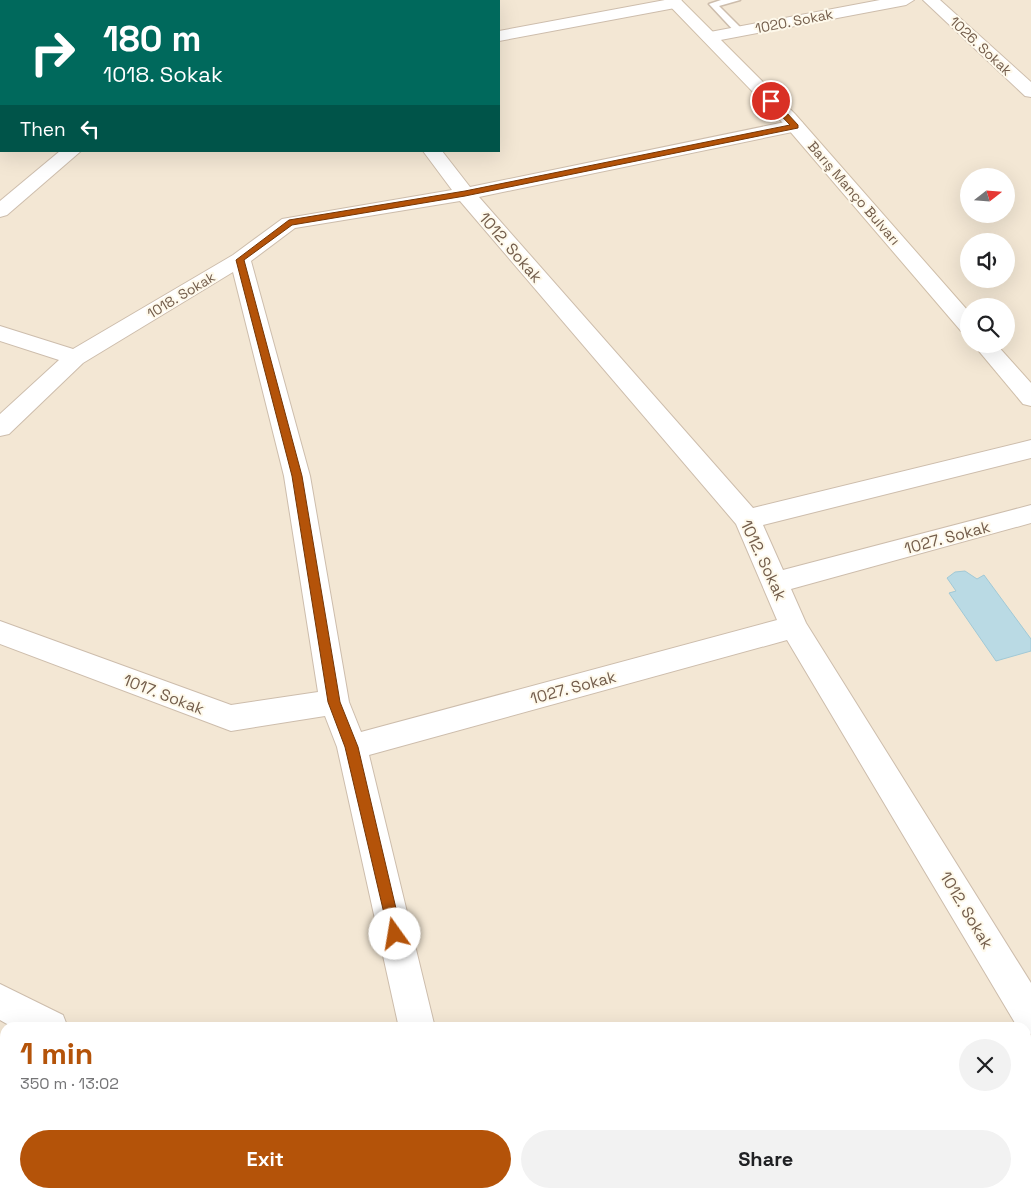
<!DOCTYPE html>
<meta charset="utf-8">
<style>
:root{--surface:#fff;--page:#f2f2f2;--text:#202124;--muted:#757577;--accent:#b45309}
body{margin:0;font-family:"Space Grotesk",sans-serif;background:var(--page);color:var(--text);height:100vh;display:flex;flex-direction:column;font-size:19px;white-space:nowrap}
*{box-sizing:border-box;margin:0}
p{font-size:16px;color:var(--muted)}
.icon{flex:none;width:28px;height:28px;fill:none;stroke:currentColor;stroke-width:2;stroke-linecap:round;stroke-linejoin:round}
.map{position:relative;flex:1;overflow:hidden}
.panel{position:absolute;left:0px;top:1022px;width:1031px;height:176px;display:flex;flex-direction:column;background:var(--surface);border-radius:15px 15px 0 0;box-shadow:0 5px 20px #0002}
.panel>*{flex:none}
.banner{position:absolute;left:0px;top:0px;width:500px;height:152px;box-shadow:0 5px 20px #0002;background:#00695c;color:#fff;overflow:hidden}
.needle{width:32px;rotate:73deg}
.controls{position:absolute;left:960px;top:168px;display:grid;gap:10px}
.controls a{display:grid;place-items:center;width:55px;height:55px;border-radius:50%;background:var(--surface);box-shadow:0 5px 20px #0002;font-size:25px}
.pin{position:absolute;display:grid;place-items:center;width:42px;height:42px;color:#fff;margin:-21px;border:2px solid #fff;border-radius:50%;box-shadow:0 1px 5px #0007}
.me{position:absolute;width:55px;margin:-28px;rotate:347deg;stroke-linejoin:round;filter:drop-shadow(0 0 4px #0008)}
.turn{display:flex;align-items:center;gap:18px;height:105px;padding:0 20px;font-size:22px}
.turn .icon{width:65px;height:65px;stroke-width:2.5}
.turn b{display:block;font-size:35px;line-height:42px}
.then{display:flex;align-items:center;height:48px;padding:0 20px;background:#0003;gap:10px;font-size:19px}
.round{display:grid;place-items:center;flex:none;width:52px;height:52px;border-radius:26px;background:var(--page)}
.summary{display:flex;align-items:center;justify-content:space-between;height:85px;padding:0 20px}
h1{font-size:30px;font-weight:700;line-height:38px;color:var(--accent)}
.action{display:flex;gap:10px;margin-top:auto;padding:10px 20px}
.action a{flex:1;height:58px;border-radius:30px;background:var(--accent);color:#fff;font-size:20px;font-weight:700;line-height:58px;text-align:center}
.action a+a{background:var(--page);color:var(--text)}
.map>svg:first-child{display:block}
</style>
<div class="map">
<svg width="1031" height="1198" viewBox="0 0 1031 1198">
<rect width="100%" height="100%" fill="#fbf5e5"/>
<path fill="#f3e7d4" fill-rule="evenodd" d="M0,0H1031V1198H0ZM1,1H499V151H1ZM969,176H1006V214H969ZM969,241H1006V279H969ZM969,306H1006V344H969ZM5,1028H1026V1194H5Z"/>
<path fill="#badae4" stroke="#a1c9d6" d="M965,571L977,579L984,575L1031,639V651L996,661L949,593L956,591L947,578L955,572Z"/>
<g fill="none" stroke-linecap="round" stroke-linejoin="round">
<g stroke="#cdbdac" stroke-width="3">
<path id="lane" d="M721,0H740L719,6L742,29V33H736L709,4Z"/>
</g>
<g stroke="#cdbdac" stroke-width="2">
<g id="street">
<rect x="112" y="0" width="16" height="1"/>
<path d="M306,0H322L323,1H307Z"/>
<path d="M665,0H681L683,3L675,8L499,41V31Z"/>
<path d="M880,0H914L906,5L710,42L704,41L702,37L704,33L710,32Z"/>
<path d="M923,0H940L1031,82V97L1025,96Z"/>
<path d="M0,114L1,115V126H0Z"/>
<path d="M795,120L802,122L804,126L802,130L479,197L753,508L1031,440V458L763,525L783,570L1031,505V523L791,589L806,623L1031,983V1034L1026,1032V1028H1018L787,640L369,755L435,1028H399L337,747L325,716L231,731L0,644V621L231,705L318,692L284,476L233,272L83,363L9,434L0,436V414L59,360L0,341V326L73,349L233,255L282,219L452,190L423,151H442L470,187ZM460,201L736,524L777,620L361,732L349,702L310,476L251,261L295,228Z"/>
<path d="M60,151H81L7,215L0,217V201Z"/>
<path d="M0,984L63,1015L68,1028H14L0,1020Z"/>
<path d="M1031,1113V1151L1026,1153V1115Z"/>
<path d="M62,1194H103L102,1198H61Z"/>
<path d="M359,1194H405L406,1198H360Z"/>
<path d="M829,1194H878L877,1198H828Z"/>
</g>
</g>
<g stroke="#cfbea9" stroke-width="2">
<g id="secondary">
<path d="M664,0H681L795,114L969,312V333L961,331L782,122Z"/>
<path d="M973,344H996L1031,383V406L1023,404Z"/>
</g>
</g>
<use href="#lane" fill="#fff" fill-rule="evenodd"/>
<use href="#street" fill="#fff" fill-rule="evenodd"/>
<use href="#secondary" fill="#fff" fill-rule="evenodd"/>
</g>
<path fill="#b45309" stroke="#753606" d="M768,99H774L798,125V128L465,196L292,225L244,260L302,476L340,702L358,747L402,934L400,939L395,941L390,939L345,747L328,702L292,476L236,260L289,220L465,191L790,125L768,102Z"/>
<g text-anchor="middle" stroke-width="4" stroke-linejoin="round" paint-order="stroke">
<g font-size="14" fill="#735d4b" stroke="#fef9eb">
<text transform="translate(794 21) rotate(-11)" y="5">1020. Sokak</text>
<text transform="translate(981 46) rotate(43)" y="5">1026. Sokak</text>
<text transform="translate(854 193) rotate(49)" y="5">Barış Manço Bulvarı</text>
<text transform="translate(181 295) rotate(-31)" y="5">1018. Sokak</text>
</g>
<g font-size="16" fill="#735d4b" stroke="#fef9eb">
<text transform="translate(511 247) rotate(49)" y="6">1012. Sokak</text>
<text transform="translate(947 537) rotate(-15)" y="6">1027. Sokak</text>
<text transform="translate(764 560) rotate(65)" y="6">1012. Sokak</text>
<text transform="translate(573 687) rotate(-15)" y="6">1027. Sokak</text>
<text transform="translate(164 694) rotate(21)" y="6">1017. Sokak</text>
<text transform="translate(967 910) rotate(59)" y="6">1012. Sokak</text>
</g>
</g>
</svg>
<div class="controls">
<a><svg class="needle" viewBox="-14 -14 28 28"><path d="M0-13l5 13h-10z" fill="#e53935"/><path d="M0 13l5-13h-10z" fill="#757577"/></svg></a>
<a><svg class="icon" aria-label="sound" viewBox="0 0 24 24"><path d="M4 9h4l5-4v14l-5-4H4zM17 9q2 3 0 6"/></svg></a>
<a><svg class="icon" aria-label="search" viewBox="0 0 24 24"><circle cx="10" cy="10" r="6"/><path d="M15 15l6 6"/></svg></a>
</div>
<div class="pin" style="left:771px;top:101px;background:#d93025"><svg class="icon" aria-label="arrive" viewBox="0 0 24 24"><path d="M6 21V4h12l-3 4 3 4H6"/></svg></div>
<svg class="me" style="left:395px;top:934px" viewBox="-20 -20 40 40"><circle r="19" fill="#fff"/><path d="M0-13L10 11 0 6-10 11z" fill="#b45309"/></svg>
<div class="banner">
<div class="turn"><svg class="icon" aria-label="right" viewBox="0 0 24 24"><path d="M7 20v-9h11M14 6l5 5-5 5"/></svg><div><b>180 m</b>1018. Sokak</div></div>
<div class="then">Then<svg class="icon" aria-label="left" viewBox="0 0 24 24"><path d="M17 20v-9H6M10 6l-5 5 5 5"/></svg></div>
</div>
<section class="panel">
<div class="summary"><div><h1>1 min</h1><p>350 m · 13:02</p></div><a class="round"><svg class="icon" aria-label="close" viewBox="0 0 24 24"><path d="M6 6l12 12M18 6L6 18"/></svg></a></div>
<div class="action"><a>Exit</a><a>Share</a></div>
</section>
</div>
